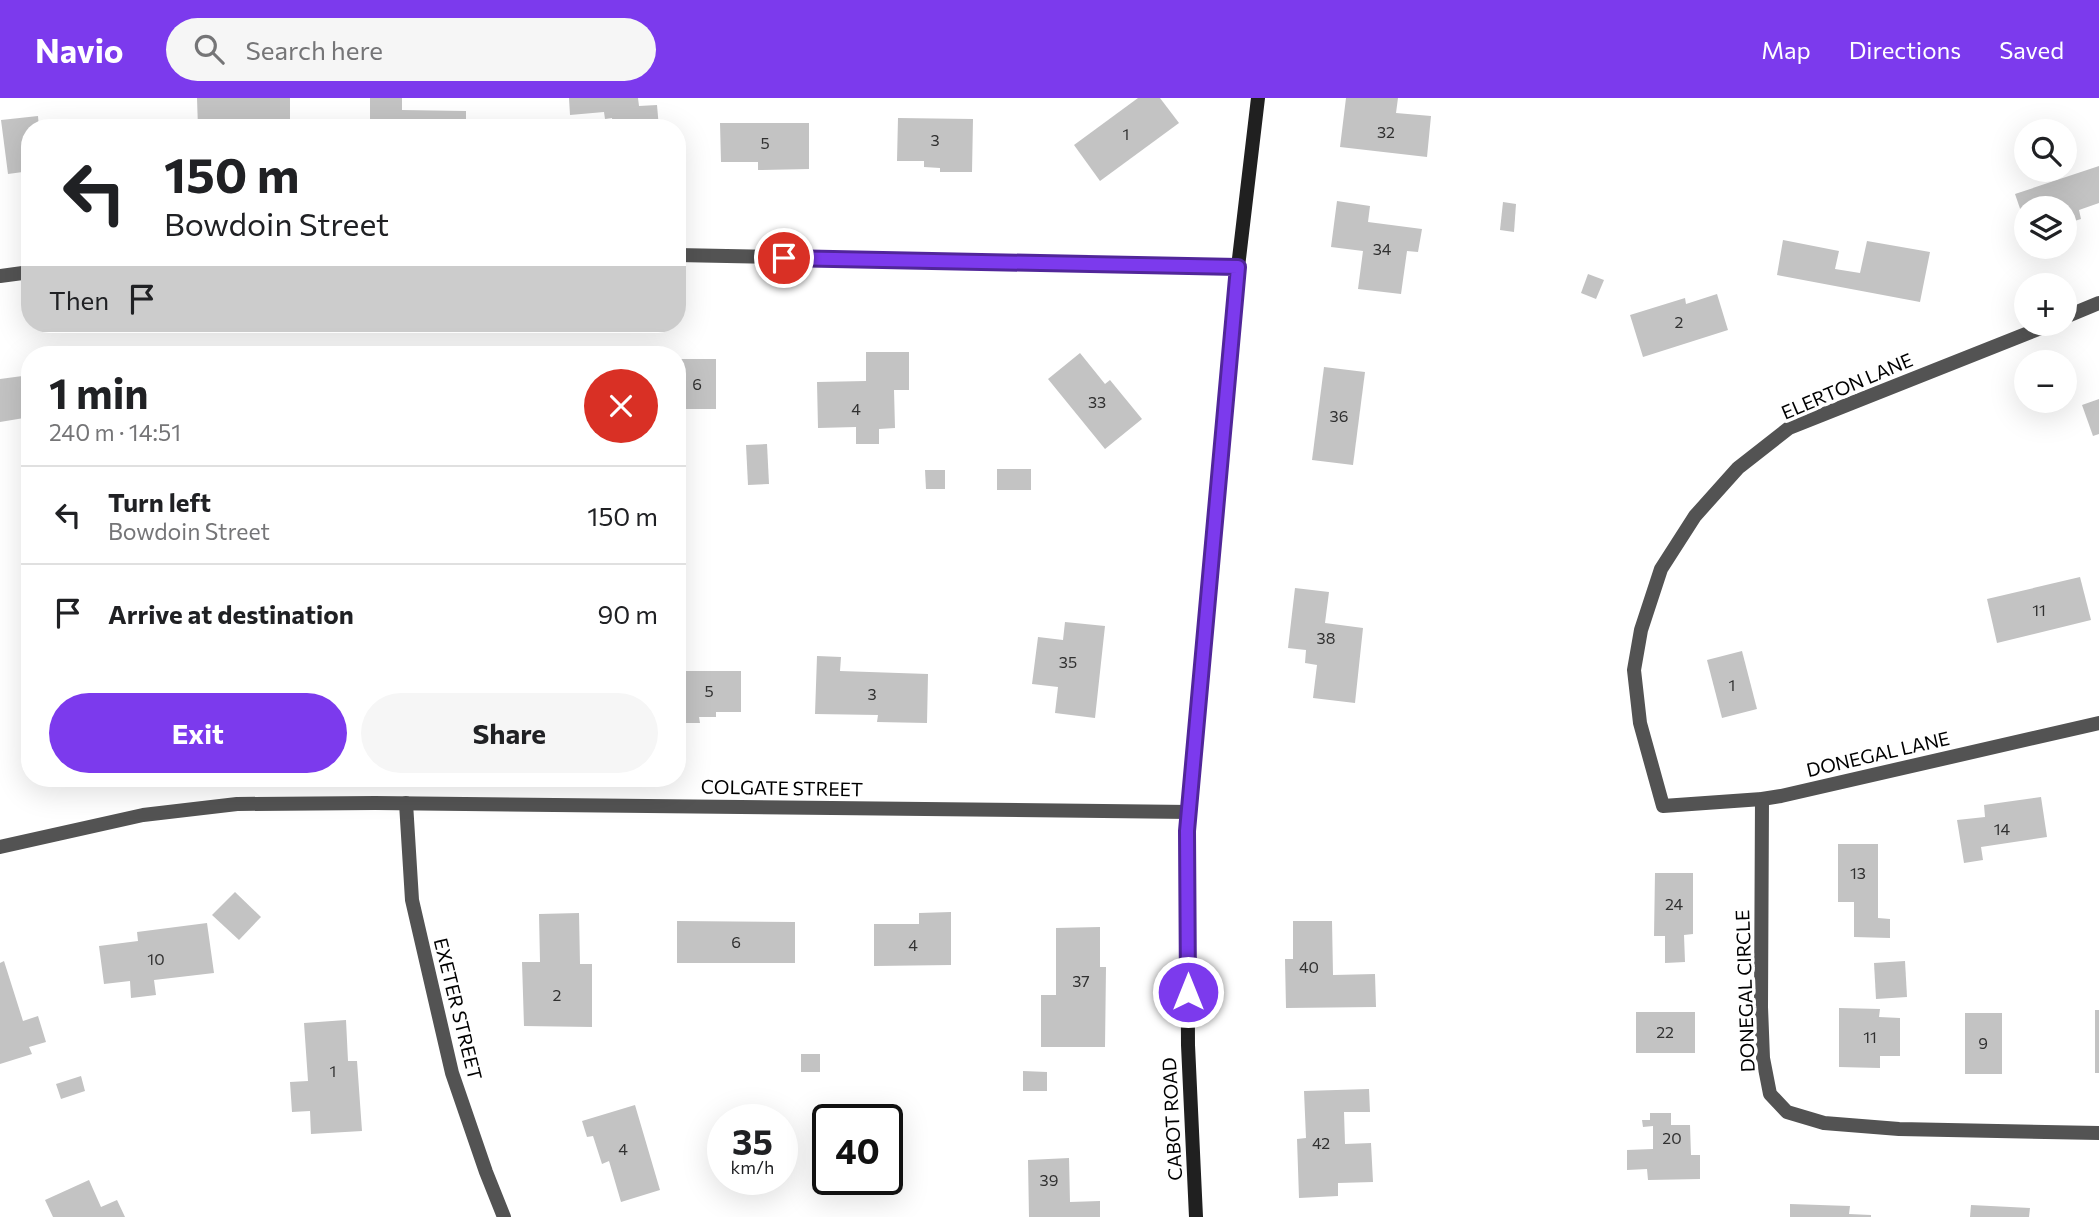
<!DOCTYPE html>
<meta charset="utf-8">
<style>
:root{--surface:#fff;--page:#f6f6f6;--text:#202124;--muted:#757577;--line:#e0e0e0;--accent:#7c3aed}
body{margin:0;font-family:Commissioner,sans-serif;background:var(--page);color:var(--text);height:100vh;display:flex;flex-direction:column;font-size:26px;white-space:nowrap}
*{box-sizing:border-box;margin:0}
p{font-size:23px;color:var(--muted)}
.icon{flex:none;width:38px;height:38px;fill:none;stroke:currentColor;stroke-width:2;stroke-linecap:round;stroke-linejoin:round}
.map{position:relative;flex:1;overflow:hidden}
.details{position:absolute;left:21px;top:248px;width:665px;height:441px;display:flex;flex-direction:column;background:var(--surface);border-radius:28px;box-shadow:0 7px 28px #0002}
.details>*{flex:none}
.guide{position:absolute;left:21px;top:21px;width:665px;height:214px;border-radius:28px;box-shadow:0 7px 28px #0002;background:#fff;color:var(--text);overflow:hidden}
.tools{position:absolute;left:2014px;top:21px;display:grid;gap:14px}
.tools a{display:grid;place-items:center;width:63px;height:63px;border-radius:50%;background:var(--surface);box-shadow:0 7px 28px #0002;font-size:35px}
.speed{position:absolute;left:707px;top:1006px;display:flex;gap:14px;font-size:35px;font-weight:700;text-align:center}
.speed>*{display:grid;place-content:center;width:91px;height:91px;border-radius:50%;background:var(--surface);box-shadow:0 7px 28px #0002;line-height:1}
.speed small{font-size:18px;font-weight:400}
.speed .limit{border:4px solid #111;border-radius:10px;background:#fff;color:#111}
.pin{position:absolute;display:grid;place-items:center;width:60px;height:60px;color:#fff;margin:-30px;border:4px solid #fff;border-radius:50%;box-shadow:0 2px 7px #0007}
.me{position:absolute;width:77px;margin:-38px;rotate:0deg;stroke-linejoin:round;filter:drop-shadow(0 0 5px #0008)}
.turn{display:flex;align-items:center;gap:24px;height:147px;padding:0 28px;font-size:32px}
.turn .icon{width:91px;height:91px;stroke-width:2.5}
.turn b{display:block;font-size:49px;line-height:60px}
.then{display:flex;align-items:center;height:66px;padding:0 28px;background:#0003;gap:14px;font-size:26px}
.round{display:grid;place-items:center;flex:none;width:74px;height:74px;border-radius:37px;background:var(--page)}
.overview{display:flex;align-items:center;justify-content:space-between;height:119px;padding:0 28px}
h1{font-size:42px;font-weight:700;line-height:52px}
.button{display:flex;gap:14px;margin-top:auto;padding:14px 28px}
.button a{flex:1;height:80px;border-radius:42px;background:var(--accent);color:#fff;font-size:28px;font-weight:700;line-height:80px;text-align:center}
.button a+a{background:var(--page);color:var(--text)}
ul{padding:0;list-style:none}
li{display:flex;align-items:center;gap:21px;height:98px;padding:0 28px;border-top:2px solid var(--line)}
li div{flex:1}
li b{display:block;font-size:26px}
li em{font-style:normal}
header{display:flex;align-items:center;gap:42px;box-sizing:border-box;height:98px;padding:0 35px;background:var(--accent);color:#fff}
header strong{font-size:33px}
nav{display:flex;gap:38px;margin-inline-start:auto;font-size:24px}
.search{width:490px;height:63px;background:var(--page);display:flex;align-items:center;gap:18px;box-sizing:border-box;padding:0 24px;border-radius:38px;color:var(--muted);font-size:26px}
.map>svg:first-child{display:block}
</style>
<header>
<strong>Navio</strong>
<div class="search"><svg class="icon" aria-label="search" viewBox="0 0 24 24"><circle cx="10" cy="10" r="6"/><path d="M15 15l6 6"/></svg>Search here</div>
<nav><a>Map</a><a>Directions</a><a>Saved</a></nav>
</header>
<div class="map">
<svg width="2099" height="1119" viewBox="0 0 2099 1119">
<rect width="100%" height="100%" fill="#fff"/>
<g fill="#c3c3c3">
<path d="M197,0H290V30H198Z"/>
<path d="M370,0H402V12L466,13V30H370Z"/>
<path d="M569,0H638L639,8L657,7L659,30H613L612,20L605,21L604,14L570,17Z"/>
<path d="M1138,0H1160L1179,25L1100,83L1074,47Z"/>
<path d="M1346,0H1398L1396,15L1431,18L1427,59L1340,49Z"/>
<path d="M38,18L39,30H30V73L8,76L1,22Z"/>
<path d="M898,20L973,21L972,74H940V70L924,69V63H897Z"/>
<path d="M720,25H809V71L758,72V64H721Z"/>
<path d="M2099,68V105L2079,112L2081,121L2065,126V110H2026V128L2015,96Z"/>
<path d="M1337,103L1370,108L1368,124L1422,131L1418,154L1407,153L1401,196L1358,191L1363,153L1331,149Z"/>
<path d="M1503,104L1516,106L1514,134L1500,132Z"/>
<path d="M1783,142L1839,153L1835,171L1860,175L1867,143L1930,154L1920,204L1777,177Z"/>
<path d="M1588,176L1604,182L1596,201L1581,195Z"/>
<path d="M1717,196L1728,232L1643,259L1630,217L1685,200L1686,206Z"/>
<path d="M297,251L346,252V257H297Z"/>
<path d="M866,254H909V292H894L895,330L879,331V346H856V329L818,330L817,284L866,283Z"/>
<path d="M1080,255L1105,286L1110,282L1142,321L1105,351L1048,281Z"/>
<rect x="677" y="261" width="39" height="50"/>
<path d="M1324,269L1365,274L1353,367L1312,362Z"/>
<path d="M30,277V319L0,324V281Z"/>
<path d="M2099,301V336L2093,338L2082,307Z"/>
<path d="M767,346L769,386L748,387L746,347Z"/>
<rect x="997" y="371" width="34" height="21"/>
<path d="M925,372H945V391H926Z"/>
<path d="M2080,479L2091,522L1997,545L1987,501Z"/>
<path d="M1295,490L1329,494L1325,525L1363,530L1355,605L1313,600L1317,567L1305,565L1306,552L1288,550Z"/>
<path d="M1065,524L1105,528L1095,620L1055,615L1058,589L1032,586L1038,539L1063,542Z"/>
<path d="M1742,553L1757,611L1722,620L1707,562Z"/>
<path d="M817,558L841,559L840,573L928,576L927,625L877,624L878,617L815,616Z"/>
<path d="M677,573H741V614H716V619H699L700,625H677Z"/>
<path d="M2041,699L2047,739L1981,749L1983,762L1964,765L1957,722L1985,719L1984,707Z"/>
<path d="M1838,746H1878V820L1890,821V840L1854,839V804H1838Z"/>
<path d="M1655,775H1693V836L1684,837L1685,864L1665,865V838H1654Z"/>
<path d="M235,794L261,819L239,842L212,817Z"/>
<path d="M951,814V867L874,868V826H919V815Z"/>
<path d="M579,815L580,866H592V929L524,928L522,864H540L539,816Z"/>
<path d="M677,823L795,824V865H677Z"/>
<path d="M1293,823H1332L1333,877L1375,876L1376,909L1286,910L1285,861H1293Z"/>
<path d="M207,825L214,875L154,882L156,897L131,900L130,883L104,886L99,848L138,843L137,834Z"/>
<path d="M1100,829V869H1106L1105,949H1041V897H1056V830Z"/>
<path d="M4,863L23,923L38,918L46,944L29,949L32,956L0,966V865Z"/>
<path d="M1905,863L1907,899L1876,901L1874,865Z"/>
<path d="M1839,910L1880,911L1879,919L1900,920V958H1880V970L1839,969Z"/>
<rect x="2095" y="912" width="4" height="63"/>
<rect x="1636" y="914" width="59" height="41"/>
<rect x="1965" y="915" width="37" height="61"/>
<path d="M346,922L348,963H357L362,1033L311,1036L310,1013L292,1014L290,984L308,983L304,925Z"/>
<rect x="801" y="956" width="19" height="18"/>
<path d="M1023,973L1047,974V993H1023Z"/>
<path d="M81,978L85,993L61,1001L56,986Z"/>
<path d="M1369,991L1370,1014H1344L1345,1046L1371,1045L1373,1084L1338,1085V1098L1299,1100L1297,1041L1306,1040L1304,993Z"/>
<path d="M635,1007L660,1092L621,1104L609,1063L602,1066L593,1038L587,1039L582,1023Z"/>
<path d="M1650,1015H1671V1027H1690L1691,1057H1700V1081L1648,1082L1647,1071L1627,1072V1052L1653,1051V1028L1643,1029L1642,1022H1650Z"/>
<path d="M1069,1060L1070,1104L1100,1103V1119H1029L1028,1062Z"/>
<path d="M89,1082L101,1109L117,1102L125,1119H53L45,1102Z"/>
<path d="M1790,1106L1850,1108L1849,1116L1871,1117V1119H1790Z"/>
<path d="M1971,1107L2030,1110L2029,1119H1970Z"/>
</g>
<g fill="none" stroke-linecap="round" stroke-linejoin="round">
<g stroke="#535353" stroke-width="14">
<path d="M677,157L1238,169"/>
<path d="M0,178L30,174"/>
<path d="M2065,219L2099,205"/>
<path d="M2051,226L1789,330L1738,370L1695,418L1661,471L1641,532L1634,572L1640,625L1663,708L1762,701L1781,698L2099,625"/>
<path d="M1762,701L1761,909L1763,960L1770,996L1787,1014L1824,1025L1899,1031L2099,1035"/>
<path d="M406,705L412,802L452,975L486,1074L504,1119"/>
<path d="M0,749L143,717L237,706L375,705L1190,714"/>
</g>
<path stroke="#202020" stroke-width="14" d="M1196,1119L1188,947L1187,733L1238,169L1258,0"/>
</g>
<g fill="none" stroke-linecap="round" stroke-linejoin="round">
<g stroke="#51269a" stroke-width="18">
<path id="route" d="M784,160L1238,169L1187,733L1188,894"/>
</g>
<use href="#route" stroke="#7c3aed" stroke-width="12"/>
</g>
<g text-anchor="middle" stroke-width="7" stroke-linejoin="round" paint-order="stroke">
<g font-size="16" fill="#313131">
<text x="1386" y="40">32</text>
<text x="1126" y="42">1</text>
<text x="935" y="48">3</text>
<text x="765" y="51">5</text>
<text x="1382" y="157">34</text>
<text x="1679" y="230">2</text>
<text x="697" y="292">6</text>
<text x="1097" y="310">33</text>
<text x="856" y="317">4</text>
<text x="1339" y="324">36</text>
<text x="2039" y="518">11</text>
<text x="1326" y="546">38</text>
<text x="1068" y="570">35</text>
<text x="1732" y="593">1</text>
<text x="709" y="599">5</text>
<text x="872" y="602">3</text>
<text x="2002" y="737">14</text>
<text x="1858" y="781">13</text>
<text x="1674" y="812">24</text>
<text x="736" y="850">6</text>
<text x="913" y="853">4</text>
<text x="156" y="867">10</text>
<text x="1309" y="875">40</text>
<text x="1081" y="889">37</text>
<text x="557" y="903">2</text>
<text x="1665" y="940">22</text>
<text x="1870" y="945">11</text>
<text x="1983" y="951">9</text>
<text x="333" y="979">1</text>
<text x="1672" y="1046">20</text>
<text x="1321" y="1051">42</text>
<text x="623" y="1057">4</text>
<text x="1049" y="1088">39</text>
</g>
<g font-size="19" fill="#000" stroke="#fff">
<text transform="translate(1847 288) rotate(-23)" y="7">ELERTON LANE</text>
<text transform="translate(1878 656) rotate(-13)" y="7">DONEGAL LANE</text>
<text transform="translate(782 690) rotate(1)" y="7">COLGATE STREET</text>
<text transform="translate(1745 893) rotate(-92)" y="7">DONEGAL CIRCLE</text>
<text transform="translate(458 911) rotate(76)" y="7">EXETER STREET</text>
<text transform="translate(1172 1021) rotate(-93)" y="7">CABOT ROAD</text>
</g>
</g>
</svg>
<div class="tools">
<a><svg class="icon" aria-label="search" viewBox="0 0 24 24"><circle cx="10" cy="10" r="6"/><path d="M15 15l6 6"/></svg></a>
<a><svg class="icon" aria-label="layers" viewBox="0 0 24 24"><path d="M12 4l9 5-9 5-9-5zM3 14l9 5 9-5"/></svg></a>
<a>+</a>
<a>−</a>
</div>
<div class="speed"><div>35<small>km/h</small></div><div class="limit">40</div></div>
<div class="pin" style="left:784px;top:160px;background:#d93025"><svg class="icon" aria-label="arrive" viewBox="0 0 24 24"><path d="M6 21V4h12l-3 4 3 4H6"/></svg></div>
<svg class="me" style="left:1188px;top:894px" viewBox="-20 -20 40 40"><circle r="17" fill="#7c3aed" stroke="#fff" stroke-width="3"/><path d="M0-11L8 9 0 5-8 9z" fill="#fff"/></svg>
<div class="guide">
<div class="turn"><svg class="icon" aria-label="left" viewBox="0 0 24 24"><path d="M17 20v-9H6M10 6l-5 5 5 5"/></svg><div><b>150 m</b>Bowdoin Street</div></div>
<div class="then">Then<svg class="icon" aria-label="arrive" viewBox="0 0 24 24"><path d="M6 21V4h12l-3 4 3 4H6"/></svg></div>
</div>
<section class="details">
<div class="overview"><div><h1>1 min</h1><p>240 m · 14:51</p></div><a class="round" style="background:#d93025;color:#fff"><svg class="icon" aria-label="close" viewBox="0 0 24 24"><path d="M6 6l12 12M18 6L6 18"/></svg></a></div>
<ul>
<li><svg class="icon" aria-label="left" viewBox="0 0 24 24"><path d="M17 20v-9H6M10 6l-5 5 5 5"/></svg><div><b>Turn left</b><p>Bowdoin Street</p></div><em>150 m</em></li>
<li><svg class="icon" aria-label="arrive" viewBox="0 0 24 24"><path d="M6 21V4h12l-3 4 3 4H6"/></svg><div><b>Arrive at destination</b></div><em>90 m</em></li>
</ul>
<div class="button"><a>Exit</a><a>Share</a></div>
</section>
</div>
